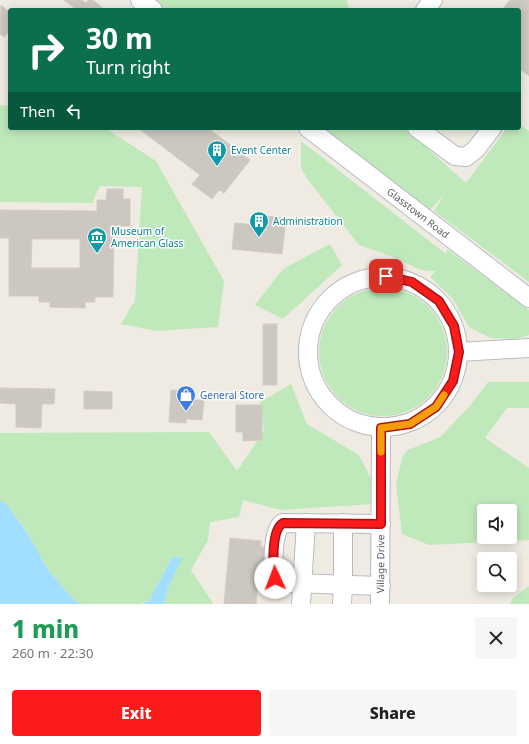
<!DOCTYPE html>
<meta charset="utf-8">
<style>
:root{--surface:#fff;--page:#f6f6f6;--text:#202124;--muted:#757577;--accent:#fc1b1b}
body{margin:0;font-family:"Noto Sans",sans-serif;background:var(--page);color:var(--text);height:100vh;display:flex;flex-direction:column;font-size:15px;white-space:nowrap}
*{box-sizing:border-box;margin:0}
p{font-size:13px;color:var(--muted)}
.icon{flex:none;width:22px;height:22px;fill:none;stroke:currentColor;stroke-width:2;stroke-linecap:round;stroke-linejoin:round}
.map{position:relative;height:604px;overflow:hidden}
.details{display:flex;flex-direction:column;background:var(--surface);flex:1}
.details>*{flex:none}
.banner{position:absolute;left:8px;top:8px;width:513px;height:122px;border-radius:4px;box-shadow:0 2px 10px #0003;background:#0b6e4f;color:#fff;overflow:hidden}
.controls{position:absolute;left:477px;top:504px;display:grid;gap:8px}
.controls a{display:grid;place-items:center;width:40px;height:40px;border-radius:4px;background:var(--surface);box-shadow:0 2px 10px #0003;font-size:20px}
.pin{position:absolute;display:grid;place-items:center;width:34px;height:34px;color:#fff;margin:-17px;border-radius:8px;box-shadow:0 2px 6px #0006}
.me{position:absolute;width:44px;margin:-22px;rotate:358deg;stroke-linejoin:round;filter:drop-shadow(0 0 3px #0008)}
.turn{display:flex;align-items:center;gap:14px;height:84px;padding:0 12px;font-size:18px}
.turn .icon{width:52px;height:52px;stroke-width:2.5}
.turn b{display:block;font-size:28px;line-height:34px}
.then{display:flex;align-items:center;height:38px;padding:0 12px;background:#0003;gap:8px;font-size:15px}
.round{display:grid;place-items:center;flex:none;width:42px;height:42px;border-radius:4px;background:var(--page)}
.head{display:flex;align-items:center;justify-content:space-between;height:68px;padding:0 12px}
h1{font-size:24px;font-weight:800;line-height:30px;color:#1e9e55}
.cta{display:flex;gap:8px;margin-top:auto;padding:8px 12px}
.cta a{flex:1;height:46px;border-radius:4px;background:var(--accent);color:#fff;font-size:16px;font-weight:800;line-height:46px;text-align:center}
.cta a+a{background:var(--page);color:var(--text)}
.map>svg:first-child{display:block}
</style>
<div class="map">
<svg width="529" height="604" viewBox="0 0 529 604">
<rect width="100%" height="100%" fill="#efebe2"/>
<g fill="#bfe9bb" fill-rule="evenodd">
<path d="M150,0H347L349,10H163Z"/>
<path d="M0,105L10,106V128H105L156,161L224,281L218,327L156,331L121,324L135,300L142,187L100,186L92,203L0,202Z"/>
<path d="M519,124L529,131V282L434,211L444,195L429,211L319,128H405L466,183L507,128H519Z"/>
<path d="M301,141L446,254L447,249L529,310V335L516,339L491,338L469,327L453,299L430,277L436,271L420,270L393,257L359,245L308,180L301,168Z"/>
<path d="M330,244L342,265L283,319L255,305L283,269Z"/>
<circle cx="383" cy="352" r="64"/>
<path d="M488,382H529V408H507L485,438L529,468V540L429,545L402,534L396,484L403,455L408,450L440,437L469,407ZM484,511H510V537H484Z"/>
<path d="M291,384L307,424L359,455L374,484L373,504L281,510L243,500L239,517L210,522L208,540L191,570L212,602L213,604H164L168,587L182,557L172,558L150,599L141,604H82L74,600L49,571L26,531L6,504L0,501V433L209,432L237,471L264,431L260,402Z"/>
<path d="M529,586V604H510L513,598Z"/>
</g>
<g fill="#a2deff">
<path d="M0,501L6,504L26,531L49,571L74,600L82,604H0Z"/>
<path d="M183,557L168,587L164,604H143L150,599L172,558Z"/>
</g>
<g fill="#ccc7c1" stroke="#d4ccbf" fill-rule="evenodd">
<path d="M64,0H82L86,3L88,0H93L105,10H77Z"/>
<path d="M510,0H529V76L519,68V10H502Z"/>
<path d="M1,5L10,13V30L4,37L0,34Z"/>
<path d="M138,128H208L250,160L224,193L219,190L212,199L192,184L200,175Z"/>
<path d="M107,189H123V199H130V226H114L113,297H95V302H85V308L50,307V302H39V296H9V238H0V210L97,211V200H106ZM32,239H80V268H31Z"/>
<path d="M265,216L286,218L282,254L232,249L235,223L264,226Z"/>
<rect x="263" y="324" width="14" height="61"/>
<path d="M0,388L55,389L54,404H42L41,428L16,427V404L0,403Z"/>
<path d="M171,390L186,391L185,406H193L194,400H204L202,420L186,419V423L169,422Z"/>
<path d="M84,391L112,392V409H84Z"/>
<path d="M236,405H262V440L243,441V432H236Z"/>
<path d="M230,538L261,541L256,604H224Z"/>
<path d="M259,547L283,548L282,564L258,563Z"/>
</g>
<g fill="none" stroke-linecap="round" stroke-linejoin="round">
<g stroke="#b7bbc0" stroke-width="20">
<g id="minor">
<path d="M140,0L153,10"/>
<path d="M425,10L433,0"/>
<path id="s1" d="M308,128L529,298"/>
<path d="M417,128L455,156L466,157L476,149L492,128"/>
<circle cx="383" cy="352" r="75"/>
<path d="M459,352L529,348"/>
<path d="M381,586L292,583L278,581L276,580C272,569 272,529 283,523L381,524"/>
<path d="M301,604L306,523"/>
<path d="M342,604L343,584V523"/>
<path id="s2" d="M380,604L381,428"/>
</g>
</g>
<use href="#minor" stroke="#fff" stroke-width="18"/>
</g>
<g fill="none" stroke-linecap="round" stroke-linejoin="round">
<g stroke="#a41212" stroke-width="10">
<path id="route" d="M275,578C273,565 271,530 283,523L381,524V428L410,424L436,407L453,381L459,352L454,326L439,301L412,282L386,276"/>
</g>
<use href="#route" stroke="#fc1b1b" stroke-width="7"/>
<path stroke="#f59e0b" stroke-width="7" d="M381,452V428L410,424L436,407L444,395"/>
</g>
<defs>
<g id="building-pin" transform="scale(1)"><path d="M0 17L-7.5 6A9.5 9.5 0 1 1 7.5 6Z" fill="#0f9aa8" stroke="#fff"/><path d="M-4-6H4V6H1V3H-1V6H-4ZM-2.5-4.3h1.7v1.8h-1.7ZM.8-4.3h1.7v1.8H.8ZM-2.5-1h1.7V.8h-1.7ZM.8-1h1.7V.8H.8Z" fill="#fff"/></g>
<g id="museum-pin" transform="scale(1)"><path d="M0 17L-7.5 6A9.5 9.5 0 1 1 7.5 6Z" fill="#0f9aa8" stroke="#fff"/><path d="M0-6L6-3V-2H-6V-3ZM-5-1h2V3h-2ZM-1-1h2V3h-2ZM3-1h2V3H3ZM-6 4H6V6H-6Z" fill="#fff"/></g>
<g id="shop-pin" transform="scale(1)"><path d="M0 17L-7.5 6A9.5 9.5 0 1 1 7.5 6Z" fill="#3f7fe0" stroke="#fff"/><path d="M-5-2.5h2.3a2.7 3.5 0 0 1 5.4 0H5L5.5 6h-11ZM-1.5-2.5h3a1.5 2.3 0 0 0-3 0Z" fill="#fff"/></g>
</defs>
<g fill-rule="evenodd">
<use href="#building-pin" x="217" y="150"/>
<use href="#building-pin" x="259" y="221"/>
<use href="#museum-pin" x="97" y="237"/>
<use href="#shop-pin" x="186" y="395"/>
</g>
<g text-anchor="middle" stroke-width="3" stroke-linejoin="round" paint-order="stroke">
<g font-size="10" fill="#0d838f" stroke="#fff" text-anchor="start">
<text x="231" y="154">Event Center</text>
<text x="273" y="225">Administration</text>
<text x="111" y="235">Museum of<tspan x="111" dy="12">American Glass</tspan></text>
</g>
<g font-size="10" fill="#5a6064" stroke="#fff">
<text dy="4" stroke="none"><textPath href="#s1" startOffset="139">Glasstown Road</textPath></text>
<text dy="4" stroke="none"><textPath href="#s2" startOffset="40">Village Drive</textPath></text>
</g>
<g font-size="10" fill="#366cbe" stroke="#fff" text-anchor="start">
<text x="200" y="399">General Store</text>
</g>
</g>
</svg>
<div class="controls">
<a><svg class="icon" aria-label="sound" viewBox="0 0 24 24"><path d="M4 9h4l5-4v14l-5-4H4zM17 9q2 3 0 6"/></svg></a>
<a><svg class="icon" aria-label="search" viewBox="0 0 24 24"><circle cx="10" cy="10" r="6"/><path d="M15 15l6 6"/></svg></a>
</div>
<div class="pin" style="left:386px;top:276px;background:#d93025"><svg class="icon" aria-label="arrive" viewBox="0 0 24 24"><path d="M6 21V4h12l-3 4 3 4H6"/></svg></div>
<svg class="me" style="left:275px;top:578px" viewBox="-20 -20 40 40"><circle r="19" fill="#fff"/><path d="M0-13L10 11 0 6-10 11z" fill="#fc1b1b"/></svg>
<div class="banner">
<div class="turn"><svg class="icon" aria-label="right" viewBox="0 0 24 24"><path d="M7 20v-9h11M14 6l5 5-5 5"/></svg><div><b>30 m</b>Turn right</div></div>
<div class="then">Then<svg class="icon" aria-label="left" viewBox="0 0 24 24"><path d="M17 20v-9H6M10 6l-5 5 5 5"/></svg></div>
</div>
</div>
<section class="details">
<div class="head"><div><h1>1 min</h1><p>260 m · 22:30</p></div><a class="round"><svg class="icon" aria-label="close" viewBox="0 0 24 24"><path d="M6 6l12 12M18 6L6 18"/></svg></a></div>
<div class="cta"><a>Exit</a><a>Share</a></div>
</section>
